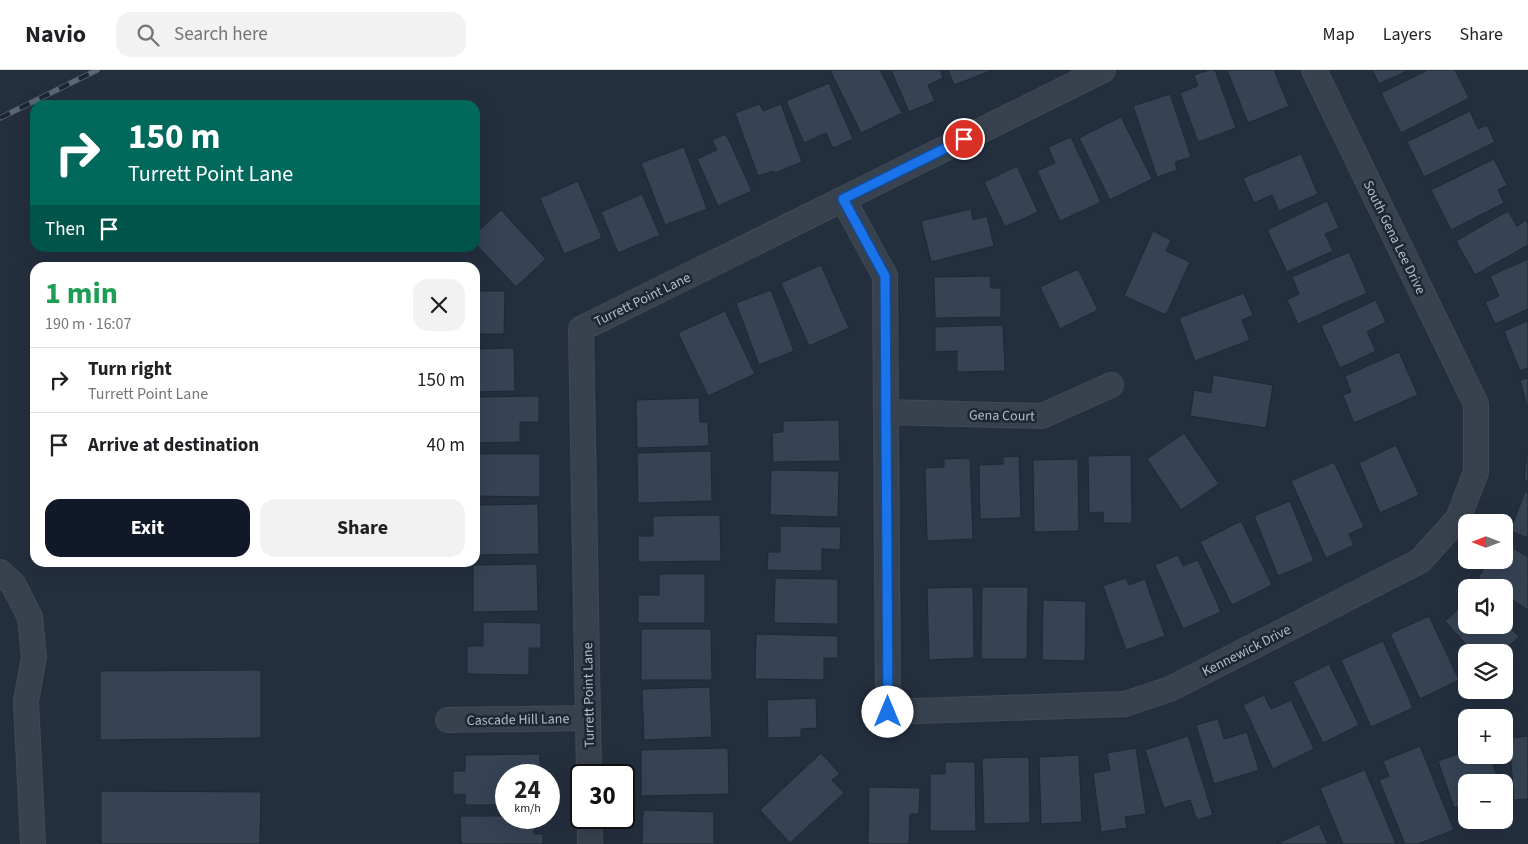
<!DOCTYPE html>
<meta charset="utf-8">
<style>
:root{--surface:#fff;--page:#f2f2f2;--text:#202124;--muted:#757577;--line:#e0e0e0;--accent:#111827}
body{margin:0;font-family:"Source Sans 3",sans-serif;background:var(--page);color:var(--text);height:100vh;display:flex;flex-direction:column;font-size:19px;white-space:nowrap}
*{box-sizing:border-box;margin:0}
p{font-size:16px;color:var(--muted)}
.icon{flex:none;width:28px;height:28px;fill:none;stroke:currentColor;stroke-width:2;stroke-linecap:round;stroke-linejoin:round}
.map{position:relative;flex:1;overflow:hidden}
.sheet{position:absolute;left:30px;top:192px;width:450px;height:305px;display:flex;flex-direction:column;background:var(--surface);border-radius:15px;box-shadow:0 5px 20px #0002}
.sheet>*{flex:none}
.guide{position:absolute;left:30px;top:30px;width:450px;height:152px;border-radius:15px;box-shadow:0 5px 20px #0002;background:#00695c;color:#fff;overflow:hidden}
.needle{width:32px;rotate:270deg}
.controls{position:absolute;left:1458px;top:444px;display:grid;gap:10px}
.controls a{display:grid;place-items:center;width:55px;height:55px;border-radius:10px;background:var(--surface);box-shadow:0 5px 20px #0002;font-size:25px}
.speed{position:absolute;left:495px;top:694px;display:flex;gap:10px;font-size:25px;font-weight:700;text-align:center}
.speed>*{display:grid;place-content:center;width:65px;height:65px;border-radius:50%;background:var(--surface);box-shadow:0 5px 20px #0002;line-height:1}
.speed small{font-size:12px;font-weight:400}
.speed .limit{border:2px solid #111;border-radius:8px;background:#fff;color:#111}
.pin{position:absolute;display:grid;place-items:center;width:42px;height:42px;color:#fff;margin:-21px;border:2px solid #fff;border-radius:50%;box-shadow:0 1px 5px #0007}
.me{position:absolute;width:55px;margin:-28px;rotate:0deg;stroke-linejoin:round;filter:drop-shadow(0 0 4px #0008)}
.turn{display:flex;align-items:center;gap:18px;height:105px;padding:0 15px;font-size:22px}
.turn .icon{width:65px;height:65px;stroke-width:2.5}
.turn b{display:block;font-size:35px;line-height:42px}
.then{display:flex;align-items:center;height:48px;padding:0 15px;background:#0003;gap:10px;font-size:19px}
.round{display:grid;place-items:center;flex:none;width:52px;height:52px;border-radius:15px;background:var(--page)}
.headline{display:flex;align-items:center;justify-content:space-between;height:85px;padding:0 15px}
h1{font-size:30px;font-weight:700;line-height:38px;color:#1e9e55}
.cta{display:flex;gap:10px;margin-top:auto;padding:10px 15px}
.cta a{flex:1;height:58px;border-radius:15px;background:var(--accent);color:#fff;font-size:20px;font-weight:700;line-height:58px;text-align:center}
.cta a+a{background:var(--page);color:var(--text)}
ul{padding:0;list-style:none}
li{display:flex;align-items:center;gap:15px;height:65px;padding:0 15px;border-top:1px solid var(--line)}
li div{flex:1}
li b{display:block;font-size:19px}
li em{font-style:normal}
header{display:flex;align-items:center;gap:30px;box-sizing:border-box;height:70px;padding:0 25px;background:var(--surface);border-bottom:1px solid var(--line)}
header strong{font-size:24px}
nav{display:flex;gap:28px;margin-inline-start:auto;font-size:18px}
.search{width:350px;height:45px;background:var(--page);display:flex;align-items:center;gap:12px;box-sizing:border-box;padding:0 18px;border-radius:15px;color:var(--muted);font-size:19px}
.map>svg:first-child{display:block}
</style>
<header>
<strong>Navio</strong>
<div class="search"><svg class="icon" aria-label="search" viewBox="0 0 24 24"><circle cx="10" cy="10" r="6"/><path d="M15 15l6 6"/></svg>Search here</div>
<nav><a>Map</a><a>Layers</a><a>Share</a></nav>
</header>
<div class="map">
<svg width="1528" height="774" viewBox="0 0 1528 774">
<rect width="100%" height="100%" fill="#242f3e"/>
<g fill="#364354" stroke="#1f2835">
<path d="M830,0H880L902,43L861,63Z"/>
<path d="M891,0H940L943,8L928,15L935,31L909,42Z"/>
<path d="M948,0H993L954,15Z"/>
<path d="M1209,0H1215L1236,58L1198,72L1180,23L1198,16L1194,5Z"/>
<path d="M1227,0H1274L1289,36L1248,53Z"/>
<path d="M1372,0H1409L1379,14Z"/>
<path d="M1428,0H1455L1469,28L1401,63L1381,23Z"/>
<path d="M829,13L853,69L833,78L826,63L804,73L786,31Z"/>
<path d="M1170,24L1191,87L1175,92L1177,100L1157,107L1133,36Z"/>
<path d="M760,34L763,41L781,34L802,92L775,103L774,101L758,106L735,43Z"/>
<path d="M1470,41L1478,59L1487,55L1495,72L1424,107L1407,72Z"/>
<path d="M1121,47L1152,109L1110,130L1079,68Z"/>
<path d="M726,64L752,121L718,136L697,89L717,80L712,70Z"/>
<path d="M1071,67L1101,132L1060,151L1037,101L1055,93L1048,77Z"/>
<path d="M684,77L707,139L665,155L641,93Z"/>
<path d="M1301,84L1318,124L1279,141L1272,125L1254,133L1243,108Z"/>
<path d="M1494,89L1507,115L1498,120L1504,133L1451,160L1431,120Z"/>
<path d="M1017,96L1038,142L1005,157L984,112Z"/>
<path d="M578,111L602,168L564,184L540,128Z"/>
<path d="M642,124L660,165L618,183L601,142Z"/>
<path d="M1327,131L1339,158L1325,164L1333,181L1287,202L1267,160Z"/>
<path d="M971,139L973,150L987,146L994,176L931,192L921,151Z"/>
<path d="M501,140L546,189L516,217L475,173V164Z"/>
<path d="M1508,141L1517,156L1526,150L1528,154V175L1475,205L1456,171Z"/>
<path d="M1153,161L1171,170L1166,181L1190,192L1166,245L1124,226Z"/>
<path d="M1349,182L1367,223L1298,254L1287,230L1299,224L1292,207Z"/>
<path d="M1528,189V239L1495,254L1485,232L1499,226L1490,206Z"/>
<path d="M821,195L849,258L809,276L781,213Z"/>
<path d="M1078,199L1098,240L1060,259L1040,217Z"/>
<path d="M990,206L991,218H1001V247L935,248L934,207Z"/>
<path d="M771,220L794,281L759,295L736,233Z"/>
<path d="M475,221H505L504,264H475Z"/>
<path d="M1244,223L1253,245L1242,250L1250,270L1195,291L1179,248Z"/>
<path d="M1376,230L1386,252L1367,262L1376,281L1340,298L1321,256Z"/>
<path d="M725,241L755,304L708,326L678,263Z"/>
<path d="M1528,251V298L1520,301L1504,261Z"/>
<path d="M1003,255L1005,301L957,302V281L935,282V257Z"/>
<path d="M514,278L515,321L475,322V279Z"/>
<path d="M1399,282L1418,325L1354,353L1343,325L1351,322L1345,306Z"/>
<path d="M1213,305L1273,315L1266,358L1190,346L1194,320L1211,323Z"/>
<path d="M1528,308V336H1527L1520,310Z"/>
<path d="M539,326V352H520V372L475,373V327Z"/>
<path d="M699,328L700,352H708L709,376L637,378L636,330Z"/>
<path d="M839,350L840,391L773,392L772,363L783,362V351Z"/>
<path d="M1184,363L1219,414L1181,440L1147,389Z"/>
<path d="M1396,375L1419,425L1380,443L1359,393Z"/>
<path d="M711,381L712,431L638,433L637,383Z"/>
<path d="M475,384H540V427L475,426Z"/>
<path d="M1527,384H1528V411L1524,410Z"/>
<path d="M1131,385L1132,453H1104L1103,442L1089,443L1088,386Z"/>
<path d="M1019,386L1021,448L980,449L979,395L1003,394V387Z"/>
<path d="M970,388L973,469L927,471L925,398L944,397V389Z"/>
<path d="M1078,389L1079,461L1034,462L1033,390Z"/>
<path d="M1334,392L1364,457L1349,464L1354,475L1326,488L1291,411Z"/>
<path d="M771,400L839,401L838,447L770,445Z"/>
<path d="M1525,422L1528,423V468L1510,461Z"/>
<path d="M1290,431L1314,491L1278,506L1254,446Z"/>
<path d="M538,434L539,484L475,485V435Z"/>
<path d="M720,445L721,491L638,492V466H653V446Z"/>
<path d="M1241,451L1272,515L1232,535L1200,472Z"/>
<path d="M780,456L841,457L840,480L822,479V501L767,500L768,482H780Z"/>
<path d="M1504,472L1528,487V540L1504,524V518H1493L1478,508L1489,490H1504Z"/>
<path d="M1178,485L1183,496L1198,490L1221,542L1183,559L1155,495Z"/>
<path d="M537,494L538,541L473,542V495Z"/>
<path d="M659,504H705V553H638V525H659Z"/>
<path d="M775,508L838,509V554L774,553Z"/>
<path d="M1126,508L1129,515L1145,509L1165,566L1126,580L1103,516Z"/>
<path d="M973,517L974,588L929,590L927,518Z"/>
<path d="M982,517H1028L1027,589H981Z"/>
<path d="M1043,530L1086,531L1085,591L1042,590Z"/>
<path d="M1466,532V555H1504V551L1519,567L1502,582H1473L1445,551Z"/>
<path d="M1429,546L1459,610L1420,629L1390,564Z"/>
<path d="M483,552L541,553V578H529V605L467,604V576H483Z"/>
<path d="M641,559H711L712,610H641Z"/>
<path d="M756,564L838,566V588H824V610L755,609Z"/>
<path d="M1383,571L1413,638L1371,657L1341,590Z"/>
<path d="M1329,594L1359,655L1323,673L1293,612Z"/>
<path d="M261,600V668L100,670V601Z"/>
<path d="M710,617L712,667L644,670L642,619Z"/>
<path d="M1264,625L1271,639L1291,630L1314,679L1273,699L1243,635Z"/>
<path d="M816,628L817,658L801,659V667L768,668L767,630Z"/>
<path d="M1218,649L1224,669L1247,662L1259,700L1214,714L1196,655Z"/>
<path d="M1188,666L1213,745L1197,750L1190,730L1164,738L1145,680Z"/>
<path d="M1528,666V729L1514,730L1509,668Z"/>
<path d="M1420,676L1454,760L1418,774H1405L1379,710L1389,706L1383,691Z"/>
<path d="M728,678L729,724L641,726V680Z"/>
<path d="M1136,678L1146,744L1125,747L1127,758L1101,762L1093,703L1110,700L1107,683Z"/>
<path d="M1466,681V685H1490L1499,712H1466V734L1454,738L1438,691Z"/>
<path d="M821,683L840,704L832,710L844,723L790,773L760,740Z"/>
<path d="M540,684V705H506V735H465V724L453,725V701H465V685Z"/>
<path d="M1079,685L1082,752L1041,754L1039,687Z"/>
<path d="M1029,687L1030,753L984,754L982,688Z"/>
<path d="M945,692H975L976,761H930V704H945Z"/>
<path d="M1365,700L1396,774H1343L1320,718Z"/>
<path d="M869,717L920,718L919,744H910L909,774H868Z"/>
<path d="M101,721L261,722L260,774H101Z"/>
<path d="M643,740L714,742V774H642Z"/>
<path d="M460,746H506V748H534V764H543V774H461Z"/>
<path d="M1319,754L1328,774H1277Z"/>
</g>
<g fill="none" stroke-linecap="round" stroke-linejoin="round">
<g stroke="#414a57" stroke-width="26">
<g id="minor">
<path d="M843,129L885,206L888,642L1125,634L1170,619L1420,491L1458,449L1476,402V334L1314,0"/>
<path d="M886,342L1042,346L1111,315"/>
<path d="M0,502L13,514L30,547L34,587L26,631L33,774"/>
<path d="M448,650L588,648"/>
<path d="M589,705L581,259L1103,0"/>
<path d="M590,748V774"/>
</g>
</g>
<use href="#minor" stroke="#38414e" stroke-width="24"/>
<g stroke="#5a6575" stroke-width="5.5">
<path id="rail" d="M0,48L97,0"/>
</g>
<use href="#rail" stroke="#1d2633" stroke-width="4" stroke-dasharray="11" stroke-linecap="butt"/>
</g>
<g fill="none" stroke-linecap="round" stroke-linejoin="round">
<g stroke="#114b97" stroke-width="12">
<path id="route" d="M888,642L885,206L843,129L964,69"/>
</g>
<use href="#route" stroke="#1a73e8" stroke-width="9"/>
</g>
<g text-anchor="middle" stroke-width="5" stroke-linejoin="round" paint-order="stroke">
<g font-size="14" fill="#b4bcc9" stroke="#1d2633">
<text transform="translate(1395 167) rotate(64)" y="5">South Gena Lee Drive</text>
<text transform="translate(642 229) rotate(-26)" y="5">Turrett Point Lane</text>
<text transform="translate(1002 345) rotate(1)" y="5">Gena Court</text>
<text transform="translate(1246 580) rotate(-27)" y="5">Kennewick Drive</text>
<text transform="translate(588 625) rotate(-91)" y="5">Turrett Point Lane</text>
<text transform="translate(518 649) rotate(-1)" y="5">Cascade Hill Lane</text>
</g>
</g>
</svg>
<div class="controls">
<a><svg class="needle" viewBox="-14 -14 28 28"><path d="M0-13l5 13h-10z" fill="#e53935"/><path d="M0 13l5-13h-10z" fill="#757577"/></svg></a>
<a><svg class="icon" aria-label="sound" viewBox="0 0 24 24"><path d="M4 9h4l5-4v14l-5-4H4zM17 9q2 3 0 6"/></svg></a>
<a><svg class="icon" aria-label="layers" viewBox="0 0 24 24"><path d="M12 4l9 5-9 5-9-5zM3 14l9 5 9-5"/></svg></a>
<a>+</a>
<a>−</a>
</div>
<div class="speed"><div>24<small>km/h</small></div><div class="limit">30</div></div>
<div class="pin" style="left:964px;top:69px;background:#d93025"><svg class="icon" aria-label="arrive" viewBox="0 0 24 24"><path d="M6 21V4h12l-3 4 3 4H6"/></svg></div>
<svg class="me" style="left:888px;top:642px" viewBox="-20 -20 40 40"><circle r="19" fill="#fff"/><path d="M0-13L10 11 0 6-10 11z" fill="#1a73e8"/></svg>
<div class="guide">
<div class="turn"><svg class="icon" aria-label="right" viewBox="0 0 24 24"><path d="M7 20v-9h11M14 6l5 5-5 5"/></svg><div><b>150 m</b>Turrett Point Lane</div></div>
<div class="then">Then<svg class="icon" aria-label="arrive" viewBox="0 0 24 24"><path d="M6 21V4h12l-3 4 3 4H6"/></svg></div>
</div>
<section class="sheet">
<div class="headline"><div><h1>1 min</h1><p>190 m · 16:07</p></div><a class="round"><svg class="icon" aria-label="close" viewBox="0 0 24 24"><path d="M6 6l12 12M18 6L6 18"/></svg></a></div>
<ul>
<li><svg class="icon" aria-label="right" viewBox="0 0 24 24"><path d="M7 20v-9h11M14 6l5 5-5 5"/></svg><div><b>Turn right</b><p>Turrett Point Lane</p></div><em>150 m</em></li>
<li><svg class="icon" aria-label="arrive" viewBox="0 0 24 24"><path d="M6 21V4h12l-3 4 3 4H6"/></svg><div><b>Arrive at destination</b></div><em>40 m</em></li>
</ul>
<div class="cta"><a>Exit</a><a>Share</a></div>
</section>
</div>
